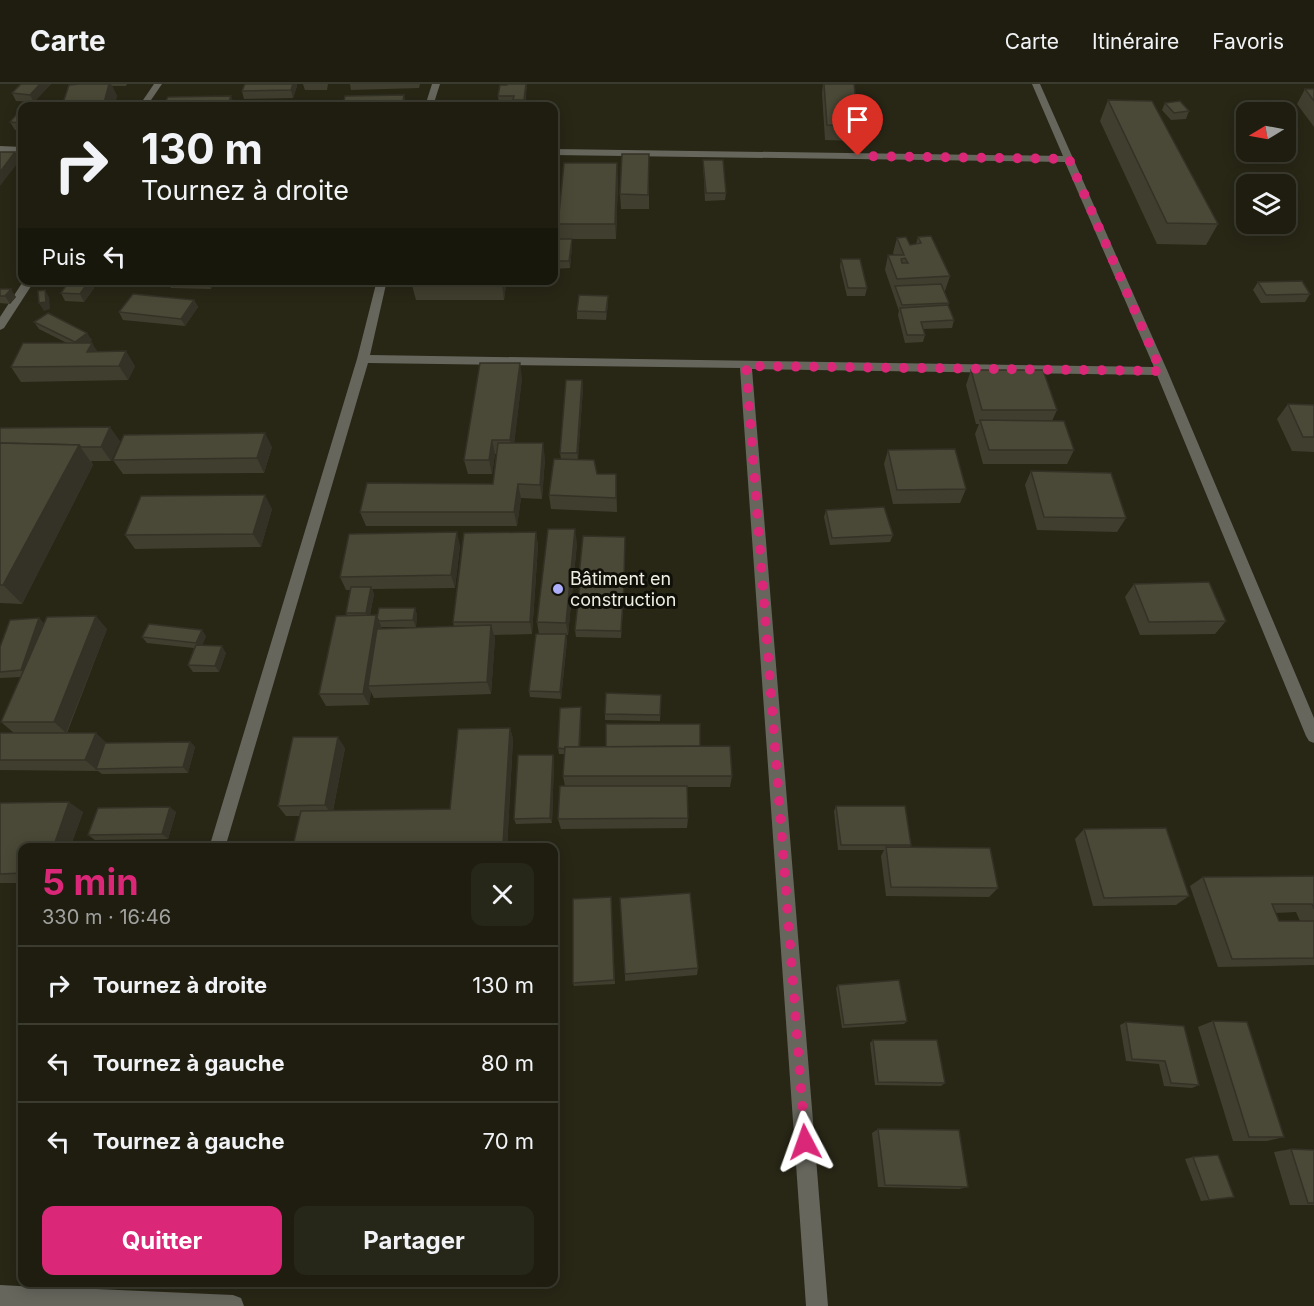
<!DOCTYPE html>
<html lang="fr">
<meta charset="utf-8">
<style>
:root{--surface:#1e1d10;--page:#262619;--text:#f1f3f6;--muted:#a1a29f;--line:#3c3b30;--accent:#db2777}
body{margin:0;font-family:Inter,sans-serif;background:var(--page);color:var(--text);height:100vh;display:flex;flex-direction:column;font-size:22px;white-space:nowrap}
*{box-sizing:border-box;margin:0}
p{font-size:20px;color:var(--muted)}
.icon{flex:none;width:33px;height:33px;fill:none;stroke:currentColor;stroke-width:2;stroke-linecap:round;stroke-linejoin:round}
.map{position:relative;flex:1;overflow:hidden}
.drawer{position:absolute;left:18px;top:759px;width:540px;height:444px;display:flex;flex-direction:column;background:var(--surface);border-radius:12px;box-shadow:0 3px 15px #0003,0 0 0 2px var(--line)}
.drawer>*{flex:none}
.guide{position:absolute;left:18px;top:18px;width:540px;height:183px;border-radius:12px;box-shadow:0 3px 15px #0003,0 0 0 2px var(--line);background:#1e1d10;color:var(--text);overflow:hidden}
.needle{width:39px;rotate:260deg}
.tools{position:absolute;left:1236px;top:18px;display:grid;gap:12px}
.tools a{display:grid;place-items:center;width:60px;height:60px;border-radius:12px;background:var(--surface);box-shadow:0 3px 15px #0003,0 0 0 2px var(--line);font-size:30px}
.pin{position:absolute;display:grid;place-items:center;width:51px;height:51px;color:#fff;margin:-62px -26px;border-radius:50% 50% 50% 0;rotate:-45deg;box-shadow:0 0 6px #0007}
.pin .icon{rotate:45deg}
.me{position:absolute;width:66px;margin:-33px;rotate:356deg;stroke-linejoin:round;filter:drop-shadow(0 0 4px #0008)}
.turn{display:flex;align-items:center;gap:21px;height:126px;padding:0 24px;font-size:27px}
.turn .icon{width:78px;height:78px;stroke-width:2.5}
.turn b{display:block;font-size:42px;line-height:51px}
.then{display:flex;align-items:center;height:57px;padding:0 24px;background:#0003;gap:12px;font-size:22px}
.round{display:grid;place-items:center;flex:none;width:63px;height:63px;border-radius:12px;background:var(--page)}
.head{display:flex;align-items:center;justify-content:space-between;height:102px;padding:0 24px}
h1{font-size:36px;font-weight:700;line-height:45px;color:var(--accent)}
.cta{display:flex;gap:12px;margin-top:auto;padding:12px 24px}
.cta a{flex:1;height:69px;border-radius:12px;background:var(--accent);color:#fff;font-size:24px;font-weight:700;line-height:69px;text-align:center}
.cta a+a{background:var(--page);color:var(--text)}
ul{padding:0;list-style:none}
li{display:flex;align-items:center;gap:18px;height:78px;padding:0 24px;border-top:2px solid var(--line)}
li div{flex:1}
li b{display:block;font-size:22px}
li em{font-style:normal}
header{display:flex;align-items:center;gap:36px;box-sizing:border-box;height:84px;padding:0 30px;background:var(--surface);border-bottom:2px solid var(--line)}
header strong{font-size:28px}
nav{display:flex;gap:33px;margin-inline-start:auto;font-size:21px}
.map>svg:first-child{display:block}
</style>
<header>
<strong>Carte</strong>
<nav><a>Carte</a><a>Itinéraire</a><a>Favoris</a></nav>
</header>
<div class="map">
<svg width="1314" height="1222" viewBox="0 0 1314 1222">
<rect width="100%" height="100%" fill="#282716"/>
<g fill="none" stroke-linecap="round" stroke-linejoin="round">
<g fill="#66665d" fill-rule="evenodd">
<path d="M154,0H162L147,22H139Z"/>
<path d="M432,0H440L433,22H425Z"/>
<path d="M1032,0H1040L1167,286L1314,634V659L1309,657L1306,652L1157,291L752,285L828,1222H806L740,284L368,279L225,764H209L357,275L377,196H387L370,271L1154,283L1065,78L554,71V65L1063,72Z"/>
<path d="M0,62L22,63V69L0,68Z"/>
<path d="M24,196H35L4,244L0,246V233Z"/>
<path d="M77,1198H98L96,1205L233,1211L241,1214L244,1222H0V1201L75,1205Z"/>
</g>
</g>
<g fill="#403e2e" fill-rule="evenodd">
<path d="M51,0L34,18L16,17L12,9Z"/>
<path d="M74,0H127L126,2H112L117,12L114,22H62Z"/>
<path d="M245,0H297V2L293,14L244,15L242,7Z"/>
<path d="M303,0H328L327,6H305Z"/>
<path d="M350,0H420L419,4L351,6Z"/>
<path d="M507,0H527L525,22H514L513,20H499L498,12Z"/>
<path d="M823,0H854L859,42L856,57L825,56L822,9Z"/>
<path d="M1305,5H1314V43L1297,20Z"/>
<path d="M1108,16L1218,140L1206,161L1157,160L1100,37Z"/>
<path d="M1165,19L1189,27L1186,35L1171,36L1162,26Z"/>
<path d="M22,24V46H15L10,38Z"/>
<path d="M649,70V125H621L620,110Z"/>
<path d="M703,76L726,109L725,116L705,117Z"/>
<path d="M618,94L616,155H572V162L570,184L554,185V155H560L558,140Z"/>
<path d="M918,153L950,192L945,207H944L949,219L948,221L954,236L952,244L923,245L925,251L923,258L905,259L898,231L899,227L885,186L888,171H894L893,169L897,154L910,161L916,160Z"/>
<path d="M841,175L867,204L865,212H847L840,183Z"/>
<path d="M215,196L211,205L171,204L167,197Z"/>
<path d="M216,196H260V198Z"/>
<path d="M413,196H522L521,200H506L504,216H416L412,201Z"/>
<path d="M89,197L94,204L84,218L65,217L61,209Z"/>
<path d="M1258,198L1310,210L1305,218L1261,219L1253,206Z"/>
<path d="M0,205L16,213L10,220L0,219Z"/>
<path d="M194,216L198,223L185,242L123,236L119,228Z"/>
<path d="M608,220L606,236L577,235V227Z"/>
<path d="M34,238L92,256L89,259L97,267L135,282L128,296L21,298L11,283L67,259L39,245Z"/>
<path d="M971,286L1057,326L1052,337L1074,366L1067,380H983L975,350L979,340H976L966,301Z"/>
<path d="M522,294L514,359L545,374L542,415L521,414L517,442H366L360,428L493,400L497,370H495L492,390H468L464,376Z"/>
<path d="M582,296L583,303L578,375L597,390H616L617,428L551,425L549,411L561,375L560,369Z"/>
<path d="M1288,320L1314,321V368L1292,367L1277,335Z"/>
<path d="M0,344L120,357L111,377H91L93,381L22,520L0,519Z"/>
<path d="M272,363L264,389L123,390L113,376Z"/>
<path d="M888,366L966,405L960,419L893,420L884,380Z"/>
<path d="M1031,387L1126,434L1117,448L1037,446L1025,401Z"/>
<path d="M272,425L261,463L135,465L125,451Z"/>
<path d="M826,426L893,451L890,458L830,461L824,433Z"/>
<path d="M536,448L538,462L532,550L494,551L495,554L491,610L374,614L371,608L369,621L326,622L319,610L347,532L346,529L351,506H346L340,493L460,462L455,504L372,505L374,510L370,531H376L377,534L415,524L417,531L416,543H382V545L454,543L453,538Z"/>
<path d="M625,453L624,500L580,499L579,492Z"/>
<path d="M577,459L568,551H566L567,557L561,615L530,613L529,607L539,550L537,538Z"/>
<path d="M1134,500L1226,537L1215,550L1140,551L1125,513Z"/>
<path d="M624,508L621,554L576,553L575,546Z"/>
<path d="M39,534L44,540L107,545L67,649L106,659L190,658L195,663L188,689L102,690L98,687L0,686V649H14L1,638L21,593L0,594V563Z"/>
<path d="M206,552L202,561L226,569L219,588H193L188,581L194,564L147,559L142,553Z"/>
<path d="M661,611L660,637L605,636V630Z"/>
<path d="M581,623V629L580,663L700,662L732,692L730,703H687L688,734L687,744L561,745L558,735L565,702L563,692L565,670H559L558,664Z"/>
<path d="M510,644L513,655L507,764H294L293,762L300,732H286L278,722L345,664L333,727L450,725Z"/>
<path d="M553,671L554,676L552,739L516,740L514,735Z"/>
<path d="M0,719L83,728L70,764H22V799H0Z"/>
<path d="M836,722L911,761L910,763L998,804L989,813L886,812L881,772L884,766H838L834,727Z"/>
<path d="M176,728L168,755L95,756L88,751Z"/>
<path d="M1084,745L1189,812L1176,821L1093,822L1075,755Z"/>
<path d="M1314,792V881L1218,883L1190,802L1203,793ZM1296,828L1300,837H1279L1275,829Z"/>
<path d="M611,817L615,900L574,902L573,899Z"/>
<path d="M698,884L697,891L625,897V890Z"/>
<path d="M838,901L907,937L904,940L842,944L836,904Z"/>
<path d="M1213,937L1284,1053L1267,1057H1233L1198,943Z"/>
<path d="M1126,938L1199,1001L1192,1004L1164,1002L1159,980L1126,977L1120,941Z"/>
<path d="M873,956L945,999L941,1002L875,1001L870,959Z"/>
<path d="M878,1045L968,1103L959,1105L878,1103L872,1049Z"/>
<path d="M1291,1065L1314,1066V1121H1290L1274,1068Z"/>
<path d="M1193,1073L1234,1113L1201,1117L1185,1075Z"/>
</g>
<g fill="#343226">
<path d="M40,0H51L34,18L30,11Z"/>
<path d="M109,0H111L117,12L114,22H105L104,19Z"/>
<path d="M293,0H297V2L293,14L291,6Z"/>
<path d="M526,0H527L524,22V16Z"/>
<path d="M404,11L407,22H402Z"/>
<path d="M231,12L235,22H227Z"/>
<path d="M15,68L20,76L0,102V88Z"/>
<path d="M617,79L618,94L616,155L615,140Z"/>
<path d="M572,155V162L570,184L569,177Z"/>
<path d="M208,196H215L211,205L207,197Z"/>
<path d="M502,196H506V201L504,216L502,201Z"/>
<path d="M89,197L94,204L84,218L80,210Z"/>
<path d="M11,205L16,213L10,220L5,212Z"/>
<path d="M45,206L49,213L50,225L44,227L39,219Z"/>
<path d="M608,212V220L606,236V228Z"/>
<path d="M194,216L198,223L185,242L181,235Z"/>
<path d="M87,249L92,256L79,265L75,258Z"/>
<path d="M92,259L101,273L87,268Z"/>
<path d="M126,267L135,282L128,296L119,282Z"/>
<path d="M520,279L522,294L513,370L510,356Z"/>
<path d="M582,296L583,303L578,376L577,369Z"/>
<path d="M110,343L120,357L111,377L101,363Z"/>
<path d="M265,349L272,363L264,389L257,374Z"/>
<path d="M492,356L495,370L492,390L489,376Z"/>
<path d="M543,359L545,374L542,415L540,401Z"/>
<path d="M79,361L93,381L22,520L3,501Z"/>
<path d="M518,400L521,414L517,442L514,428Z"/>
<path d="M265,411L272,425L261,463L253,450Z"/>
<path d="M575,445L577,459L568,551L566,539Z"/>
<path d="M457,448L460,462L455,504L451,491Z"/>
<path d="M536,448L538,462L532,550L530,538Z"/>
<path d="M624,501V508L621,554V547Z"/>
<path d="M371,503L374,510L369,535L366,529Z"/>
<path d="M415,524L417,531L416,543L413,536Z"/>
<path d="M376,531L382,544L372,602H368L371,608L369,621L363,610Z"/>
<path d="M96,532L107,545L66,649L54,638Z"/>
<path d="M39,534L45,541L27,593L21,586Z"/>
<path d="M491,541L495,554L491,610L487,598Z"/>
<path d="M202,546L206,552L201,565L196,559Z"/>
<path d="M566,550L567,557L561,615L560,608Z"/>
<path d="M222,562L226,569L219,588L215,582Z"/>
<path d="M581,623V629L580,670L579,665Z"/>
<path d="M510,644L513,655L507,764H504L503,760Z"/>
<path d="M96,649L108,660L96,685L98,687L85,676Z"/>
<path d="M338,653L345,664L332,731L325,721Z"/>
<path d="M190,658L195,663L188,689L183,683Z"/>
<path d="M553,671L554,676L552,739L550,734Z"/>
<path d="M69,718L83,728L70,764H53Z"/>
<path d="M170,723L176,728L168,755L162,750Z"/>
</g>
<g fill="#4a4836" stroke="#343226" stroke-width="1.5" fill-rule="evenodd">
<path d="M21,0H40L30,11L12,9Z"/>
<path d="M79,0H109L104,19L62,22L69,1Z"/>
<path d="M245,0H293L291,6L242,7Z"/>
<path d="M507,0H526L524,16H513L514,12H498L500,1H507Z"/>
<path d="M824,0H854L859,42L827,41Z"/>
<path d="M1305,5H1314V17Z"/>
<path d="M404,11L402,22H343L345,12Z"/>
<path d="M231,12L227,22H163L168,13Z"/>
<path d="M1108,16L1152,17L1218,140L1167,139Z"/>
<path d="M1180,17L1189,27L1174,29L1165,19Z"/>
<path d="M316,18L315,22H293L294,19Z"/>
<path d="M22,24V39L10,38Z"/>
<path d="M0,68H15L0,88Z"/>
<path d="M622,70H649L648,111L620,110Z"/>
<path d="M703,76H723L726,109H706Z"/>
<path d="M564,79H617L615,140H558Z"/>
<path d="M931,152L950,192L897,195L888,171H904L897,154L906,153L910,161L921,159L918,153ZM905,174L908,179H902L901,175Z"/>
<path d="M554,155H572L569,177H554Z"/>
<path d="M841,175H860L867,204H848Z"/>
<path d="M70,196H84L89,197L80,210L61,209Z"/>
<path d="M167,196H208L207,197Z"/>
<path d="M413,196H502V201H412Z"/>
<path d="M1302,197L1310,210L1266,211L1258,198Z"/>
<path d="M941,200L949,219L902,221L895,202Z"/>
<path d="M0,205H11L5,212H0Z"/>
<path d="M45,206L46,218L39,219L38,207Z"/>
<path d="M133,210L194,216L181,235L119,228Z"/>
<path d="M579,211L608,212L606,228L577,227Z"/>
<path d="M948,221L954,236L921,238L925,251H907L900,224Z"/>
<path d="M48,229L87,249L75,258L34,238Z"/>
<path d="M23,259H92L87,268L126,267L119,282L11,283Z"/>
<path d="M480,279H520L510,356H492L489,376H464Z"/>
<path d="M971,286H1043L1057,326H982Z"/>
<path d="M566,296H582L577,369H560Z"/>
<path d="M1288,320L1314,321V353H1303Z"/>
<path d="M980,336L1064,337L1074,366H989Z"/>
<path d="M110,343L101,363H81L79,361L0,359V344Z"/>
<path d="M265,349L257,374L113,376L124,351Z"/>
<path d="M0,359L79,361L3,501H0Z"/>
<path d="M498,359H543L540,401L518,400L514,428H360L367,399L493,400Z"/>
<path d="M955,365L966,405L897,406L888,366Z"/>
<path d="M554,375L594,376L597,390H616V414L549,411Z"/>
<path d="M1031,387L1111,389L1126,434L1044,433Z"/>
<path d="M265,411L253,450L125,451L141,412Z"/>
<path d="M884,423L893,451L832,454L826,426Z"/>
<path d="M548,445H575L566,539L537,538Z"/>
<path d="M457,448L451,491L340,493L349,450Z"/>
<path d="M536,448L530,538H453L464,449Z"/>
<path d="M583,452L625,453L624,493L579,492Z"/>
<path d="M1209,498L1226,537L1149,538L1134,500Z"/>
<path d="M580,500L624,501L621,547L575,546Z"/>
<path d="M351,503H371L366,529H346Z"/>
<path d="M379,524H415L413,536L379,537L377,534Z"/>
<path d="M376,531L363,610H319L336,532Z"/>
<path d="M96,532L54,638H1L47,533Z"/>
<path d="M39,534L21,586L0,588V563L10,536Z"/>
<path d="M149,540L202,546L196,559L142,553Z"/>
<path d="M491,541L487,598L368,602L377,545Z"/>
<path d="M536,550H566L560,608L529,607Z"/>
<path d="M196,561L222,562L215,582L188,581Z"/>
<path d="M606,609L661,611L660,631L605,630Z"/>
<path d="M581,623L579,663H565V665L558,664L560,624Z"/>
<path d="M606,640H700V662L606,663Z"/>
<path d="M510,644L503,760L293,762L301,727L450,725L458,645Z"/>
<path d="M0,649H96L85,676H0Z"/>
<path d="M293,653H338L325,721L278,722Z"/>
<path d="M190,658L183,683L96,685L105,659Z"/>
<path d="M730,662L732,692H563L565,663Z"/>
<path d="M518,671H553L550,734L514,735Z"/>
<path d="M560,702H687L688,734L558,735Z"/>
<path d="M69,718L53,764H22V789L0,790V719Z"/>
<path d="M836,722H905L911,761H841Z"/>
<path d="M170,723L162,750L88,751L98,724Z"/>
<path d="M1166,744L1189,812L1104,814L1084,745Z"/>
<path d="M886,763L990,764L998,804L891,803Z"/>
<path d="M1314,792V825L1312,820H1272L1279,837H1314V874L1232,875L1203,793Z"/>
<path d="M690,809L698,884L625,890L620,814Z"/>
<path d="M611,813L614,896L573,899V815Z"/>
<path d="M899,896L907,937L844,941L838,901Z"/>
<path d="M1213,937L1247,938L1284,1053H1249Z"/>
<path d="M1126,938L1184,942L1199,1001L1171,999L1165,977L1132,975Z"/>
<path d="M873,956H937L945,999L878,998Z"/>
<path d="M878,1045L959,1046L968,1103L885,1101Z"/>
<path d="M1291,1065L1314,1066V1119H1308Z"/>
<path d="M1218,1071L1234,1113L1209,1116L1193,1073Z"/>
</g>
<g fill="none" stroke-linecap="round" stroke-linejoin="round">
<path stroke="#db2777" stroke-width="10" stroke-dasharray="0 18" d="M805,1058L746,282L1161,287L1069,75L858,72"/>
</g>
<circle fill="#adaffb" stroke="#100f08" stroke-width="2" cx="558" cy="505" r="6"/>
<g text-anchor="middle" stroke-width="6" stroke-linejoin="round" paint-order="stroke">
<g font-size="18" fill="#f0efe4" stroke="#100f08" text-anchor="start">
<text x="570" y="501">Bâtiment en<tspan x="570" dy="21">construction</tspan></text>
</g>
</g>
</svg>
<div class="tools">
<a><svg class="needle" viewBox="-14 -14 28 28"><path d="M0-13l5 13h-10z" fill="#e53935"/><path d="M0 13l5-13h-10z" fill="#a1a29f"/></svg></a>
<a><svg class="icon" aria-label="layers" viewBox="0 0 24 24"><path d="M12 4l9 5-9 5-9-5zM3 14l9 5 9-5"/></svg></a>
</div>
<div class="pin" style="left:858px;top:72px;background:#d93025"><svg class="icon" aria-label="arrive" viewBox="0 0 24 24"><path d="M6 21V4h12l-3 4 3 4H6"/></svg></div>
<svg class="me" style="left:805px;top:1058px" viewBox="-20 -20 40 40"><path d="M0-17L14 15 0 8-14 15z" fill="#db2777" stroke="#fff" stroke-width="4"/></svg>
<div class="guide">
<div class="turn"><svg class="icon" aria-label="right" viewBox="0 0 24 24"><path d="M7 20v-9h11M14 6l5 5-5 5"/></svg><div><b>130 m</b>Tournez à droite</div></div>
<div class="then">Puis<svg class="icon" aria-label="left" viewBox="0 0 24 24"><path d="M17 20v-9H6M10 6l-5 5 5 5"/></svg></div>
</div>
<section class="drawer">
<div class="head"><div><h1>5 min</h1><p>330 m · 16:46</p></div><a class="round"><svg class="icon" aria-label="close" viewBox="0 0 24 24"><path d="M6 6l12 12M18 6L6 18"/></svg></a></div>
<ul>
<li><svg class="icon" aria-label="right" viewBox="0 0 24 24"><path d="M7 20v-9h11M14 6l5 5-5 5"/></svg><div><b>Tournez à droite</b></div><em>130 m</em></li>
<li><svg class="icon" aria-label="left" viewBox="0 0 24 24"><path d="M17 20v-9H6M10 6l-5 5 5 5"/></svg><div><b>Tournez à gauche</b></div><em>80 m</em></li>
<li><svg class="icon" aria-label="left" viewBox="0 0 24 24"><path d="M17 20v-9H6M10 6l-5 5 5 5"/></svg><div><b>Tournez à gauche</b></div><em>70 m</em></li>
</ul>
<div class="cta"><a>Quitter</a><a>Partager</a></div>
</section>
</div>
